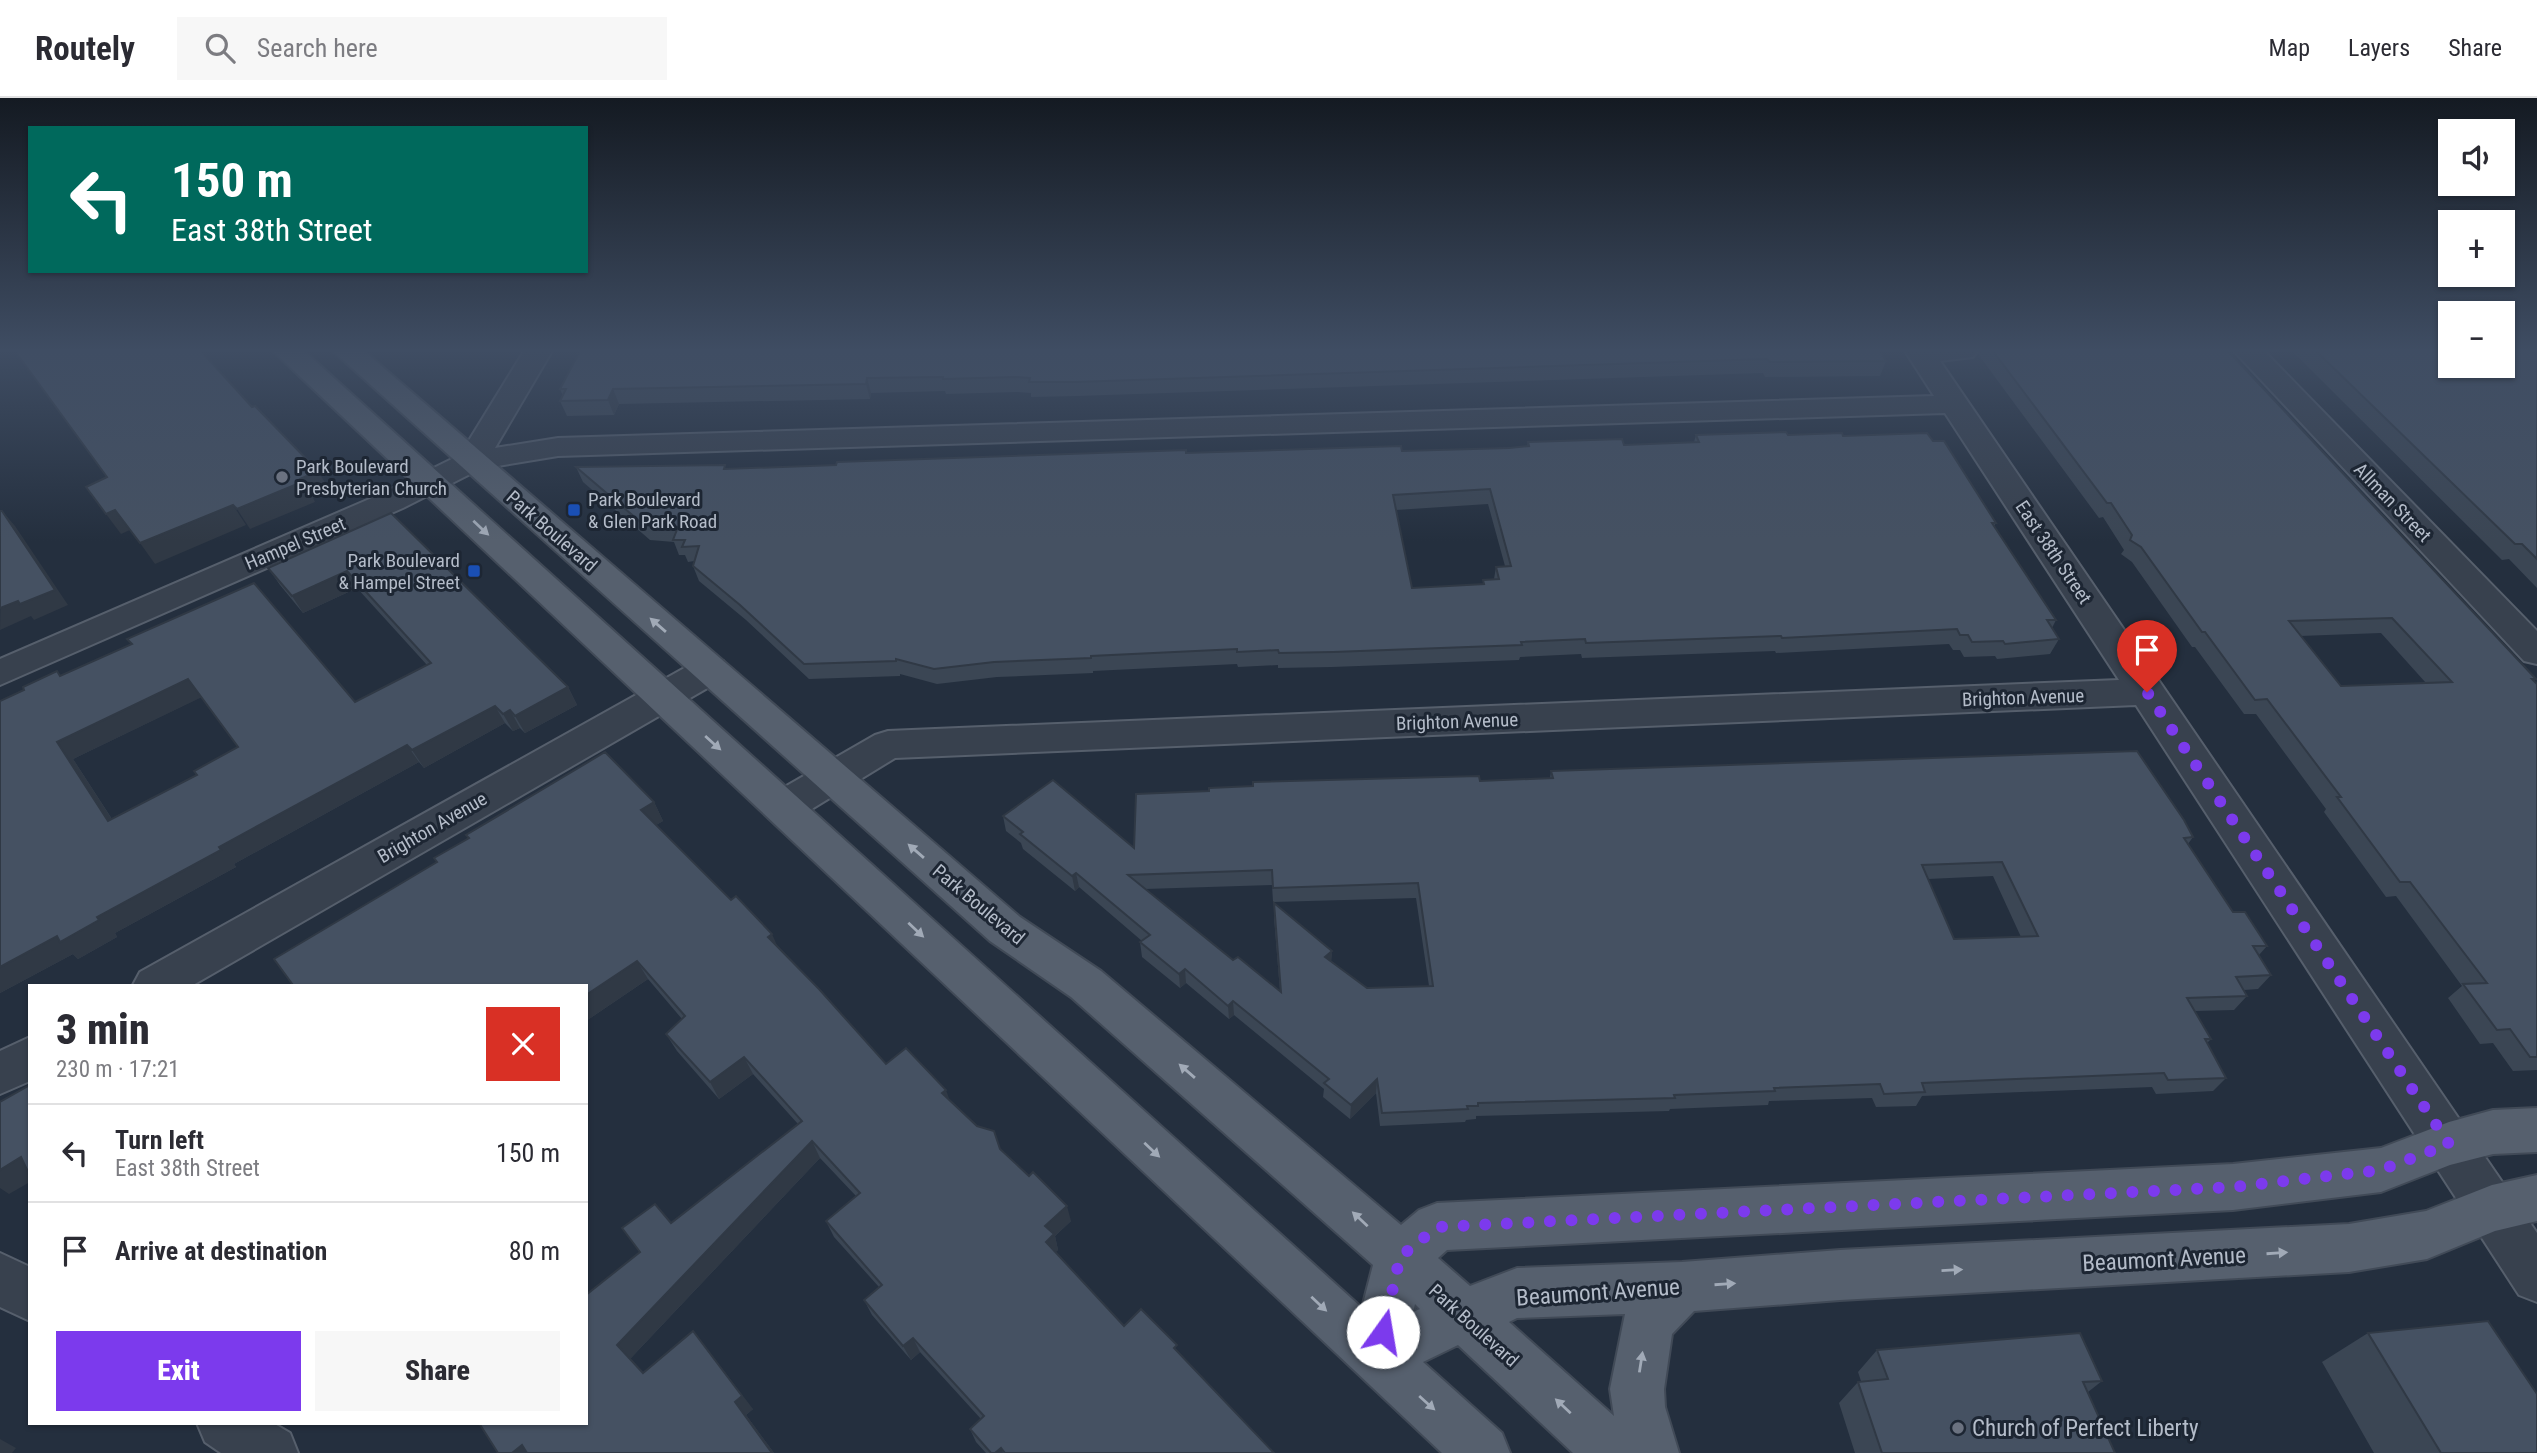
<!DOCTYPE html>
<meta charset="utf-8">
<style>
:root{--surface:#fff;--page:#f7f7f7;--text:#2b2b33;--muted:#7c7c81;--line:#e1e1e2;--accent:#7c3aed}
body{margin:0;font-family:"Roboto Condensed",sans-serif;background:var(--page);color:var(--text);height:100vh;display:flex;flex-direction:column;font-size:26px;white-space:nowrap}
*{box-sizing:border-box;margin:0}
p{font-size:23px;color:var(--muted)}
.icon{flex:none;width:38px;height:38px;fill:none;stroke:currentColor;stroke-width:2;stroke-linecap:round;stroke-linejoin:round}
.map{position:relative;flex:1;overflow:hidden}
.panel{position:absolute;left:28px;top:886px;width:560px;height:441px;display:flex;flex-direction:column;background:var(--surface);border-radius:0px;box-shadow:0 2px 5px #0004}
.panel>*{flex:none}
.guide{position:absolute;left:28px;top:28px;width:560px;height:147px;border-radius:0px;box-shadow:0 2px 5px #0004;background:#00695c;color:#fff;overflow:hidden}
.tools{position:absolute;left:2438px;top:21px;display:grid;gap:14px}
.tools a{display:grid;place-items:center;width:77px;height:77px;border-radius:0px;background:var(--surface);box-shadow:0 2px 5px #0004;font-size:35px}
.pin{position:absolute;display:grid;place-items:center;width:60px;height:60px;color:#fff;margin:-72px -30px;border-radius:50% 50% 50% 0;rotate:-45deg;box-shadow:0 0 7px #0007}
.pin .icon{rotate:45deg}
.me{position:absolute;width:77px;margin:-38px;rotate:13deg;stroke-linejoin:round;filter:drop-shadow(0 0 5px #0008)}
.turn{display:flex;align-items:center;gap:24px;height:147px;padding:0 28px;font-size:32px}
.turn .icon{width:91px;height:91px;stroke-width:2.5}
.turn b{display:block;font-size:49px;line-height:60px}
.round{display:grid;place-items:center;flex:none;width:74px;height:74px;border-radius:0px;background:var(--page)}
.headline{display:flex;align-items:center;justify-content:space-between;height:119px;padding:0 28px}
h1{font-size:42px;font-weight:800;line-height:52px}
.button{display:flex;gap:14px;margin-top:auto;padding:14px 28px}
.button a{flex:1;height:80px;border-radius:0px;background:var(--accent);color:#fff;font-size:28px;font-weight:800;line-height:80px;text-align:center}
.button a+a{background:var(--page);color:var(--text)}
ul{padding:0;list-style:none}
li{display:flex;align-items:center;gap:21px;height:98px;padding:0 28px;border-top:2px solid var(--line)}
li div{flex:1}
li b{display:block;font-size:26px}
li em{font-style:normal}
header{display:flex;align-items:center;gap:42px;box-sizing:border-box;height:98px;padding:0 35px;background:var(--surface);border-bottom:2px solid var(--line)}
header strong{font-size:33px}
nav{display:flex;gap:38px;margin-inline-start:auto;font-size:24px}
.search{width:490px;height:63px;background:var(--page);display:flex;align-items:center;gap:18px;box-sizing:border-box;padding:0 24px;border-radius:0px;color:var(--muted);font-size:26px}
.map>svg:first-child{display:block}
</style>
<header>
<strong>Routely</strong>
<div class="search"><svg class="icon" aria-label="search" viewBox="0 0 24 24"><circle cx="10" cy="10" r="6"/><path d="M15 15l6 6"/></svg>Search here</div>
<nav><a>Map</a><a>Layers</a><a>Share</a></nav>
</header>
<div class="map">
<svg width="2537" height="1355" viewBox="0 0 2537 1355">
<rect width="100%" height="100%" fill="#242f3e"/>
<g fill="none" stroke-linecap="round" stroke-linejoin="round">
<g stroke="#565f6c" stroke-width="4">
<g id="minor">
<path d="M524,253H552L495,350L558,340L1934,298L1905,253H1977L1973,259L1940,263L2537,1135V1204L2519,1197L2136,607L895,660L797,720L783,724L769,720L763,709L769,698L875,637L888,633L2119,582L1945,315L558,358L480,371L403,410L0,587V561L381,396L460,357Z"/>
<path d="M2234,253H2264L2537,533V566L2524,563Z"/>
<path d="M710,560L723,563L728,572L723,581L193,887H133L140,874L697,563Z"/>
<path d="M30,939V983L0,996V953Z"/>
<path d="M0,1155L30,1169V1223L0,1209Z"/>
<path d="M197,1325H273L290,1335L298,1355H221L205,1344Z"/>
</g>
</g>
<g stroke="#414a57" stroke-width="4">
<path id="major" d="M273,253H304L1362,1210L1373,1167L1071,899L990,843L333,253H364L1020,819L1101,873L1401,1127L1419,1112L1437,1105L2233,1066L2381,1050L2449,1024L2493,1012L2537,1010V1054L2493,1056L2450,1067L2381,1094L2233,1112L1447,1152L1438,1160L1470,1188L1517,1170L1682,1164L1840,1152L2349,1126L2426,1113L2492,1087L2537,1077V1123L2495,1133L2427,1161L2349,1174L1840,1202L1694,1213L1672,1236L1664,1291L1665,1309L1679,1355H1573L1458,1247L1423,1264L1502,1335L1510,1355H1442ZM1415,1206L1420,1211L1413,1214ZM1625,1216L1610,1291L1614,1318L1509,1224L1517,1220Z"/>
</g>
<use href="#minor" fill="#38414e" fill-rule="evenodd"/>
<use href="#major" fill="#56606e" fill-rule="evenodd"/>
</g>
<g fill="#3b4654" fill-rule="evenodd">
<path d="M580,253H1880L1886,263L1880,278L1765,279L1763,275L1077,298L1031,299V295L1017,294L946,296L945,293L871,295L870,301L619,306L614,317L567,318L560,303L563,298L560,291Z"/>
<path d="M1978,253H2228L2536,581L2534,583L2537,586V972L2513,973L2493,945L2480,946L2448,900L2462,888L2396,798L2386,799L2324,714L2326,711L2256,616H2244L2195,549H2192L2132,464L2121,456L2124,452L2103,419L2099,420L1978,256ZM2381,535L2426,585L2341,588L2300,538Z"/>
<path d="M2292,253H2450L2537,259V490L2509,461L2502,462Z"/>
<path d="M1696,337L1843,338L1996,425L1994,428L2056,522L2052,530L2059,541L2050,556L1997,561L1995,558L1964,559L1960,552H1953L1949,546L1776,555L1775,553L1582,560L1581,556L1520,559L1519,562L1332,569L1278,570V567L1238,569L1237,566L1093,573V575L997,579L937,586L900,576V578L809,581L746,522L699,483L693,468L694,463L688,464L685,457H679L674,444L650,442L583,384L576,369L727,371L1186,355L1402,353L1527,349L1528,344L1624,347L1694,344ZM1488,406L1505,468L1496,469L1494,481L1483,482V486L1412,490L1396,412Z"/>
<path d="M391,415L568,589L577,607L525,635L520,630L513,633L505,625L424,670L419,664L234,766L236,769L115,835L117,839L78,861L73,856L0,895V603L61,578L355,604L427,567L357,490L303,515L280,487L268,470ZM201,599L238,649L197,677L112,721L73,661Z"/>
<path d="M1551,673L2193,739L2188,746L2233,814L2267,848L2259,857L2271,877L2258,891L2244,892L2247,898L2234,912L2195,913L2211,941L2207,945L2226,980L2213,993L2156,996L2152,989L1922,998L1916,1008L1876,1009L1872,1000L1769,1003L1768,1007L1670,1011L1669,1013L1476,1018V1021L1466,1022L1465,1024L1380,1028L1376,995L1350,1021L1323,999L1324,991L1234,917L1229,921L1186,885L1180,890L1142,859L1140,844L1142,843L1079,789L1075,793L1023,751L1021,745L1006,733L1003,718L1134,750L1480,683L1550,680ZM1993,778L2021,839L1954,841L1928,781ZM1272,787L1273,804L1416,800L1429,888L1367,890L1331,863L1332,853L1274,805V820L1280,893L1233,862L1145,791Z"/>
<path d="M654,704L663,723L656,727L778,850L886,966L949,1002L1000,1051L1071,1123L1055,1138L1058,1152L1055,1154L1124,1228L1178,1254L1274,1355H986L976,1344L970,1331L981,1321L920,1254L911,1262L872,1217L864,1202L879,1189L834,1139L826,1123L856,1098L820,1060L630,1261L643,1275L753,1311L746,1317L774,1355H498L640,1154L671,1125L798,1026L753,976L719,1001L677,953L666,936L682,921L648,881L586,923V887Z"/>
<path d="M2368,1235L2537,1355H2374L2322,1264Z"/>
<path d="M1877,1252L2102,1283L2088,1294L2115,1355H1855L1839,1305L1858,1284L1861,1283L1858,1274Z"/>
</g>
<g fill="#303945">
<path d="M867,280L871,295L870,301L866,286Z"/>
<path d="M613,291L619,306L614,317L608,302Z"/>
<path d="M318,373L330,393L313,400L315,404L250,431L237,411Z"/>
<path d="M233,407L246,427L155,466L140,445Z"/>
<path d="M115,412L130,432L121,436L106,416Z"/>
<path d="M2,413L15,428L68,507L34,522L31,518L0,532Z"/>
<path d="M347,473L357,490L303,515L292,498Z"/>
<path d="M188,581L202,599L73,661L124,740L108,723L57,644Z"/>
<path d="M568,589L577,607L525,635L515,618Z"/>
<path d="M495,608L505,625L424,670L412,652Z"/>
<path d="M510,612L520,630L513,633L503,616Z"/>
<path d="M407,647L419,664L234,766L236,769L115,835L117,839L78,861L73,856L0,895V869L57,838L97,819L219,749Z"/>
<path d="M654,704L663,723L651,730L641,712Z"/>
<path d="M1076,775L1079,789L1075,793L1072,778Z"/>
<path d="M772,836L780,854L768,839Z"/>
<path d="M1332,853L1331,867L1325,859Z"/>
<path d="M637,863L648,881L586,923V897Z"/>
<path d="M1185,871L1186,885L1180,890L1179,876Z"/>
<path d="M1233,903L1234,917L1229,921L1228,908Z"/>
<path d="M744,959L753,976L719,1001L710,984Z"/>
<path d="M1377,981L1376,995L1350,1021L1351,1007Z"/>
<path d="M946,992L952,1009L942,995Z"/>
<path d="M812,1043L820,1060L630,1261L617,1247Z"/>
<path d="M21,1059L30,1065V1084L9,1096L0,1090V1072Z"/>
<path d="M1067,1108L1071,1123L1055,1138L1058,1152L1050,1160L1046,1144L1045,1128Z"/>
<path d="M913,1240L920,1254L911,1262L903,1248Z"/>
<path d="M705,1248L753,1311L746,1317L774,1355H772L735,1304Z"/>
<path d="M0,1341L16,1350L12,1355H0Z"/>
<path d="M522,1347L532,1355H512Z"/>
<path d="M1001,1350L1003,1355H995Z"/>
</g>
<g fill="#455162" stroke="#303945" stroke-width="2" fill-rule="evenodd">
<path d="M15,253H201L252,309L255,308L318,373L300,381L302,384L237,411L233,407L140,445L115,412L106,416L86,389L107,379Z"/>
<path d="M580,253H1880L1886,263L1770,264L1767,261L1075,284H1029L1030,280L1015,279L943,281V279L867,280L866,286L613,291L608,302L560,303L566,291H560Z"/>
<path d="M1993,253H2228L2536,581H2532L2537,586V959H2530L2510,931L2497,932L2463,886L2487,885L2410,784H2400L2337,699H2341L2267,601L2255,602L2205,534H2202L2141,449L2130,442L2132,437L2111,405H2107ZM2392,520L2452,584L2341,588L2289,523Z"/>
<path d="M2316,253H2450V268H2502V253H2530L2537,259V461L2522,446H2515Z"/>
<path d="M1786,334L1788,337L1842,335L1843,338L1927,335L1933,343H1944L1996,425H1992L2056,522H2047L2059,541L2005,546L2003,543L1972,544L1968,537H1960L1957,531L1782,540L1781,538L1586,545L1585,541L1521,544L1522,547L1333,554L1279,555L1278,552L1237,554V551L1091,558V560L994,564L934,571L896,561V563L804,566L740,507L693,468L699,448L682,449L685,442H673L678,429L644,427L576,369L725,367L724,371L836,367L837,364L1186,352V355L1401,348L1402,353L1509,350L1529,348L1528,344L1622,341L1624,347L1699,344L1696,337ZM1490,391L1511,468L1496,469L1499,481L1483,482L1484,486L1412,490L1393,397Z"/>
<path d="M0,413H2L55,492L20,506L18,503L0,510Z"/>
<path d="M391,415L568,589L515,618L510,612L503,616L495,608L412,652L407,647L219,749L221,752L97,819L99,822L60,844L57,838L0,869V603L24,592L23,589L57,573L60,578L132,546L127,541L254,485L355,604L431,565L347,473L292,498L268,470ZM188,581L238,649L194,673L197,677L108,723L57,644Z"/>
<path d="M2137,653L2184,722L2193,739L2184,740L2233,814H2245L2267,848H2253L2271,877L2236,879L2247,898L2187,900L2211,941H2205L2226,980L2168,982L2164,975L1922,985L1925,994L1884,996L1880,986L1774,990L1775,993L1674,997L1675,1000L1478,1005V1008H1467L1468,1011L1382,1015L1377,981L1351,1007L1324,985L1329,981L1233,903L1228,908L1185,871L1179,876L1140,844L1150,837L1076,775L1072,778L1020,736L1023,734L1003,718L1053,682L1134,750L1136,696L1209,693V690L1253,688V684L1479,678L1480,683L1553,680L1551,673ZM2002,764L2038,838L1954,841L1922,767ZM1272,772L1273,790L1418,785L1433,888L1367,890L1325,859L1332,853L1274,805L1281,894L1238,859L1233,862L1128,777Z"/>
<path d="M605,654L654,704L641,712L731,802L736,798L772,836L768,839L819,891L886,966L906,950L946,992L942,995L977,1028L994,1033L1000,1051L1029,1078L1033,1074L1067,1108L1045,1128L1054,1136L1046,1144L1124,1228L1141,1211L1177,1247L1174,1250L1274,1355H1005L1001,1350L995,1355H991L970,1331L984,1318L913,1240L903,1248L864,1202L882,1187L826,1123L860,1095L812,1043L617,1247L643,1275L693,1233L742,1298L735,1304L772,1355H527L522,1347L512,1355H498L479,1325H586V1197L640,1154L622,1130L655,1106L671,1125L802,1023L744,959L710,984L666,936L685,918L637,863L586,897V887H293L274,861L437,764L434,760L469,740L466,737Z"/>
<path d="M30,987V1078L21,1059L0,1072V1004Z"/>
<path d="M2488,1223L2537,1296V1355H2441L2368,1235Z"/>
<path d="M2080,1235L2102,1283L2083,1284L2115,1355H1882L1858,1284L1888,1281L1877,1252Z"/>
</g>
<defs><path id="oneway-solid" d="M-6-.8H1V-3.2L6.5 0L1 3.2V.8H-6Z" transform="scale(1.75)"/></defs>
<g fill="#a1aab7">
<use href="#oneway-solid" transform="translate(481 430) rotate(43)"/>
<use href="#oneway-solid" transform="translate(658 527) rotate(-139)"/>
<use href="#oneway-solid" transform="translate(713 645) rotate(42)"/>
<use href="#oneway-solid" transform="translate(916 753) rotate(-139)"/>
<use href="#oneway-solid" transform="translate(916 832) rotate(43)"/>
<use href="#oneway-solid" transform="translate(1187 973) rotate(-139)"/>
<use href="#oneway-solid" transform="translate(1152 1052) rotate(43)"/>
<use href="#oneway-solid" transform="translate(1360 1121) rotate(-137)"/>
<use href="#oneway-solid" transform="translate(2277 1155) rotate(-4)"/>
<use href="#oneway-solid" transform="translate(1952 1172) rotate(-3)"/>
<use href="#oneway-solid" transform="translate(1725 1186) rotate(-4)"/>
<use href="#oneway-solid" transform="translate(1319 1206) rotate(43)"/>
<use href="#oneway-solid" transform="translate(1641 1264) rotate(-81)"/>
<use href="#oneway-solid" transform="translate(1427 1305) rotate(42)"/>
<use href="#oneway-solid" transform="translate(1563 1308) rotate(-137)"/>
</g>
<linearGradient id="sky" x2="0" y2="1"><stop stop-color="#141a22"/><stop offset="0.57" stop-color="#3f4d63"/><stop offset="1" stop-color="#3f4d63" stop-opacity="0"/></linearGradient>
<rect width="2537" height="443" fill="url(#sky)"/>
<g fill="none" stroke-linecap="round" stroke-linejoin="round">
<path stroke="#7c3aed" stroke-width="12" stroke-dasharray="0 21.6" d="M1383,1234L1400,1159L1437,1129L2233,1089L2381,1072L2449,1046L2147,594"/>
</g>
<g fill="#6b7280" stroke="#1d2633" stroke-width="2.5">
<circle cx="282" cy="379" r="7"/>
<circle cx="1958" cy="1330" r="7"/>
</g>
<g fill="#1a4fb4" stroke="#1d2633" stroke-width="2.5">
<rect x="567" y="405" width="14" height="14" rx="3.5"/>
<rect x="467" y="466" width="14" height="14" rx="3.5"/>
</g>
<g text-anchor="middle" stroke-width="6" stroke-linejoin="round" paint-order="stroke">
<g font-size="19" fill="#b4bcc9" stroke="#1d2633" text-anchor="start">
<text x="296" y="375">Park Boulevard<tspan x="296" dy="22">Presbyterian Church</tspan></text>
<text x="588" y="408">Park Boulevard<tspan x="588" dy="22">&amp; Glen Park Road</tspan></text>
<text x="460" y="469" text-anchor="end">Park Boulevard<tspan x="460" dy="22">&amp; Hampel Street</tspan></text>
</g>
<g font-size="19" fill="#b4bcc9" stroke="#1d2633">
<text transform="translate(2393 404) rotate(46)" y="7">Allman Street</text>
<text transform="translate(552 433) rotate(41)" y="7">Park Boulevard</text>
<text transform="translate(295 445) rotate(-23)" y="7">Hampel Street</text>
<text transform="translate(2054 454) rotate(56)" y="7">East 38th Street</text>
<text transform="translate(2023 599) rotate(-2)" y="7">Brighton Avenue</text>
<text transform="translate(1457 623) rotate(-2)" y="7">Brighton Avenue</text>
<text transform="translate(432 729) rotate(-30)" y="7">Brighton Avenue</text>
<text transform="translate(979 806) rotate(40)" y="7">Park Boulevard</text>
<text transform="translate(1474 1227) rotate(42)" y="7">Park Boulevard</text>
</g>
<g font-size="23" fill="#b4bcc9" stroke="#1d2633">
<text transform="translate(2164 1161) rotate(-3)" y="8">Beaumont Avenue</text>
<text transform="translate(1598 1194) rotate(-4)" y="8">Beaumont Avenue</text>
</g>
<g font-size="23" fill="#b4bcc9" stroke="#1d2633" text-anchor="start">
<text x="1972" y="1338">Church of Perfect Liberty</text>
</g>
</g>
</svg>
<div class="tools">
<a><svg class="icon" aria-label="sound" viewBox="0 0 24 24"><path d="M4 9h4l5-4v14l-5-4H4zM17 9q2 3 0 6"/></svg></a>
<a>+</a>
<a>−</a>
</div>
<div class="pin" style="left:2147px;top:594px;background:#d93025"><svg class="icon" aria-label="arrive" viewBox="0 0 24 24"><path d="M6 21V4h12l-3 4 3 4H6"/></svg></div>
<svg class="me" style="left:1383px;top:1234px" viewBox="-20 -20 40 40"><circle r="19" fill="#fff"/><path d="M0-13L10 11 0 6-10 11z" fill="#7c3aed"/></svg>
<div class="guide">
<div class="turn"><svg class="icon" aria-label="left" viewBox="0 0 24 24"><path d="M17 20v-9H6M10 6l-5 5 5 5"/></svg><div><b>150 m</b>East 38th Street</div></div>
</div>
<section class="panel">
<div class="headline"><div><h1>3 min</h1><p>230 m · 17:21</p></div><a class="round" style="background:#d93025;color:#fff"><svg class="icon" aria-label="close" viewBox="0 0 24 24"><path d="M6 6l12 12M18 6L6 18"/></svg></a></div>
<ul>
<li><svg class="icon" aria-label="left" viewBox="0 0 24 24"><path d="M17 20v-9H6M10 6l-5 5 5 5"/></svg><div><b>Turn left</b><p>East 38th Street</p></div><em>150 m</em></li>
<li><svg class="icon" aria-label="arrive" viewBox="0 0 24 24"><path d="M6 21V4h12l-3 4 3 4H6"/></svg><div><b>Arrive at destination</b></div><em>80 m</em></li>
</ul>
<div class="button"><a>Exit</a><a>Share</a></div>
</section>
</div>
